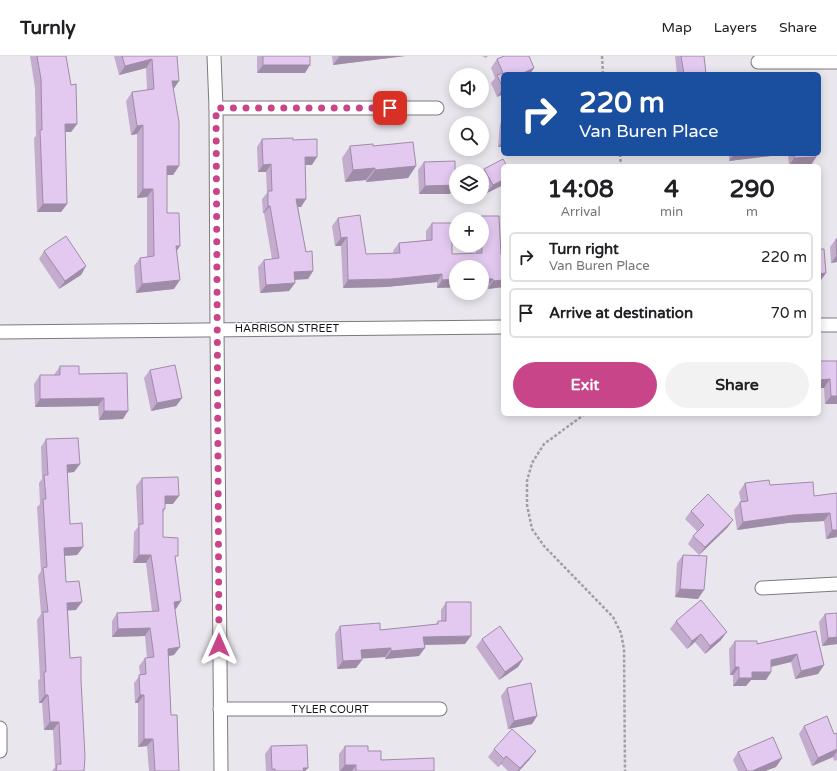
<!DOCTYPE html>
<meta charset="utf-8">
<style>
:root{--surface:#fff;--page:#f2f2f2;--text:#202124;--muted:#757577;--line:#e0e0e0;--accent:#c8458a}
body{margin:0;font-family:"Varela Round",sans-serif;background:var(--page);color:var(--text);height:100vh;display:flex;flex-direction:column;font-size:15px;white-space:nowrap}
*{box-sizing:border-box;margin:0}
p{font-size:13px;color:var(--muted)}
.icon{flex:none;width:22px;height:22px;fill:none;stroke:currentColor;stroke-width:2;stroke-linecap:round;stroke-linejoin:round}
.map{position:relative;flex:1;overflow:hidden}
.panel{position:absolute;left:501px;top:108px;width:320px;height:252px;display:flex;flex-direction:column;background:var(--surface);border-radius:6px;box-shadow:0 2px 10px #0003}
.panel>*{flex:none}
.banner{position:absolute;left:501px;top:16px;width:320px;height:84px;border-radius:6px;box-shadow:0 2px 10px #0003;background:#1a4fa0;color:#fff;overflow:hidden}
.fabs{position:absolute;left:449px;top:12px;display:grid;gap:8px}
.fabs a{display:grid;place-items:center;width:40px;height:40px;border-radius:50%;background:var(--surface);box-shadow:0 2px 10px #0003;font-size:20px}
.pin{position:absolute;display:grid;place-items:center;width:34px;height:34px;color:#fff;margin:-17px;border-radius:8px;box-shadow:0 2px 6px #0006}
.me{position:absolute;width:44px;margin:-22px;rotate:0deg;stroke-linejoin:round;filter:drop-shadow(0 0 3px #0008)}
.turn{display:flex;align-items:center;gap:14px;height:84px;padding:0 12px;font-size:18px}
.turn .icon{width:52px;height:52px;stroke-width:2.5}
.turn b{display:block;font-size:28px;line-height:34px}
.eta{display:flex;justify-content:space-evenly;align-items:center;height:68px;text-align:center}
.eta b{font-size:24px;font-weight:800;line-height:28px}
.cta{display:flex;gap:8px;margin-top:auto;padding:8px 12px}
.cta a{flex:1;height:46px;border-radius:24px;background:var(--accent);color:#fff;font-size:16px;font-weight:800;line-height:46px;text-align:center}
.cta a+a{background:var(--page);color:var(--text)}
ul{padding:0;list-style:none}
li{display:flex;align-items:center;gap:12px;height:50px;margin:0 8px 6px;padding:0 4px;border:2px solid var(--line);border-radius:6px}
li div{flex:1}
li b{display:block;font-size:15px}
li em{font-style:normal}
header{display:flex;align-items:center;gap:24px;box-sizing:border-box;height:56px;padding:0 20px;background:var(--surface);border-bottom:1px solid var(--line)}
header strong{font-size:19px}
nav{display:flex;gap:22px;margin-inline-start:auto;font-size:14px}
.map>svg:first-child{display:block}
</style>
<header>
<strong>Turnly</strong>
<nav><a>Map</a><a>Layers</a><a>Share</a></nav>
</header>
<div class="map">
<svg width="837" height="715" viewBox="0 0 837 715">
<rect width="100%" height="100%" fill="#eae6ed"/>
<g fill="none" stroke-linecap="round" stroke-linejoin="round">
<g stroke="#7d797f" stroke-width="15">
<g id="street">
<path d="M214,0L216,52L217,273L221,715"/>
<path d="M758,6H837"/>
<path d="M216,52H437"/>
<path d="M819,269H837"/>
<path d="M0,276L503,271"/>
<path d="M762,532L837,528"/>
<path d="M220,653H440"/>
<path d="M0,672V695"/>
</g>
</g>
<g stroke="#a29fa4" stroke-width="2.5" stroke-dasharray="3 2" stroke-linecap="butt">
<path d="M602,0L603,18"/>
<path d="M620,98L621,110"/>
<path d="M585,358L544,388L532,407L527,425V449L532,473L544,490L613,561L621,577L624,593L625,715"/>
</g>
<use href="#street" stroke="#fff" stroke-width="13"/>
</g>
<g fill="#c3acce">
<path d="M30,0H66L77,68L71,76H65L67,148L61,156H37L34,82L36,80L35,32Z"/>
<path d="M114,0H177L173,32L179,110L173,119H167V157L177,195L174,233L136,237L134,210L140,202L147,201V141L137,142V78L131,79L126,45L132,36L147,34L146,12L119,19Z"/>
<path d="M257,0H310L305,17H257Z"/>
<path d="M332,0H405L333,9Z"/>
<path d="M482,0H488L486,2Z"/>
<path d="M675,0H704L706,18H677Z"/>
<path d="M497,3L534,12L530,18H503V38L497,41L491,27L495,22L491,12Z"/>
<path d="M503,64V91H498L500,68Z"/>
<path d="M262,83L293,84L312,109H305L306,143L301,151H298L306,196L313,215L308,223L294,224L295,227L289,235L260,237L258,211L264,204L272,203L264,157H263L262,143L267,137L266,116H258L257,91Z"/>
<path d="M350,90H373L416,110L408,122L366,126V124L345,126L342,102Z"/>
<path d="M729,98H816V101L811,109L789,110L788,98L729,105Z"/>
<path d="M424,106L450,138H419L418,114Z"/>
<path d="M503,110V129L487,137L482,128V116L484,113Z"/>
<path d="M481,160L501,199L503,198V231L488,233L487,231L437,232V226L386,231L343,232L341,190H335L332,170L338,162L366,198L394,197L393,195L399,187L426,184V175L432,167L452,198H476V189H482V163H479Z"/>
<path d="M836,183H837V206L831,207L830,191Z"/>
<path d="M44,195L86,210L81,219L59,233L39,203Z"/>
<path d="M819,305H837V348H825L824,332H819Z"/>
<path d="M60,310L79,318L127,317L123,363L99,364L98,350L35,351L34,328L40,319H54Z"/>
<path d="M150,314L182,342L176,350L151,355L144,322Z"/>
<path d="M46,383L80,408L74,416L67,417L70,468L83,491L77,499L65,500L66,526L76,554H68L70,602L81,624L84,715H52L55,711L53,674H44L42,647H39L38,624L40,623L37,564L41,558L38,520L41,515L37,451L40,448L39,427L42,423L41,391Z"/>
<path d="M142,422L173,448H165V453L163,457V481L176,503V553H175L174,599L168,600L171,659L179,715H149L147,690L138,691V647H135L134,627L140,619L139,610L145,602H147L145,580L112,581V565L117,557L152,555L146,507H133L134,476L138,471L136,430Z"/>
<path d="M745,427L770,429L814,440L837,437V481L826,483L824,465L788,467L737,474L734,454L740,446H741L739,436Z"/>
<path d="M691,455L733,464L727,472L699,499L688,488L693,480L697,475L685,463Z"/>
<path d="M683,499L698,543L675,541L677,507Z"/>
<path d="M446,546L465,588L424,589L419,600L385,603V601L362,602V604L356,612L337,613L335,578L340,570L380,574L436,568L438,565H441V554Z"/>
<path d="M825,558L837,588L822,590L819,566Z"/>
<path d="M676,565L721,584L705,598L695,586L687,593L670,573Z"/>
<path d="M816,575L824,609L818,618L795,623L791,606L771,611V616L766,624H751L746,630H733V619H730L729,593L735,585L757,588Z"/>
<path d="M482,583L523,603L518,611L499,624L476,591Z"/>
<path d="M507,632L537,660L532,668L508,673L501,640Z"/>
<path d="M804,670L834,678L837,677V704L834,705L833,701L812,710L799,678Z"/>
<path d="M271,690L308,712L305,715H266L265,698Z"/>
<path d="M345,690L368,695L381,704L434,715H339V698Z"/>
<path d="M494,693L530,703L519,715H508L501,708L498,711L488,701Z"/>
<path d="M738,696L782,702L776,711L765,715H738L733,704Z"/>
</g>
<g fill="#9f8ca8">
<path d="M348,0H405L333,9L339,1Z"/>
<path d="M152,3L146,12L119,19L125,10Z"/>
<path d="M263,9H310L305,17H257Z"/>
<path d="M534,12L530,18H521Z"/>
<path d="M172,25H179L173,34Z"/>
<path d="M503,32V38L497,41Z"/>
<path d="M65,68H77L71,76H59Z"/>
<path d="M143,69L137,78L131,79L137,70Z"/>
<path d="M503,84V91H498Z"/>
<path d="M734,98H788L729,105Z"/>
<path d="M305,101H317L312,109H299Z"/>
<path d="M816,101L811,109L789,110L794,102Z"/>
<path d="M271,108L266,116H258L263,109Z"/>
<path d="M167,110H179L173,119H161Z"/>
<path d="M416,110L408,122L366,126L375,114Z"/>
<path d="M375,112L366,124L345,126L353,114Z"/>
<path d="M503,124V129L487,137L493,129Z"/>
<path d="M455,129L450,138H419L425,130Z"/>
<path d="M143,133H153L147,141L137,142Z"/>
<path d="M296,143H306L301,151H291Z"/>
<path d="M43,148H67L61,156H37Z"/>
<path d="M268,150H270L264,157H263Z"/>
<path d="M347,181L341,190H335L341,182Z"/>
<path d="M176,190H180L174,199Z"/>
<path d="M837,199V206L831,207Z"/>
<path d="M86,210L81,219L59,233L65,225Z"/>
<path d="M313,215L308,223L288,224L294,216Z"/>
<path d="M826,217L819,227V218Z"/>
<path d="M442,218L437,226L386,231L343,232L348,224Z"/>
<path d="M456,223V231L437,232L442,224Z"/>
<path d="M482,223H493L487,231H482Z"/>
<path d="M180,224L174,233L136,237L142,228Z"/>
<path d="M503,224V231L488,233L493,225Z"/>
<path d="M295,227L289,235L260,237L266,229Z"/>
<path d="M830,323L824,332H819V324Z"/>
<path d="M831,340H837V348H825Z"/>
<path d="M104,342L98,350L35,351L40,343Z"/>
<path d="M182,342L176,350L151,355L157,347Z"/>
<path d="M104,355H128L123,363L99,364Z"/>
<path d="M80,408L74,416L61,417L67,409Z"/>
<path d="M165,440H179L173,448H159Z"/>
<path d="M830,457L824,465L788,467L737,474L743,466L793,459Z"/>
<path d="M733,464L727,472L699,499L705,491Z"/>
<path d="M832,474H837V481L826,483Z"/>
<path d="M83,491L77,499L59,500L64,492Z"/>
<path d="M139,499H151L146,507H133Z"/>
<path d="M680,533L704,534L698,543L675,541Z"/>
<path d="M181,545L176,553L169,554L174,546Z"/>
<path d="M82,546L76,554L62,555L67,547Z"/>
<path d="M150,572L145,580L112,581L118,573Z"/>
<path d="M727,576L721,584L705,598L710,590Z"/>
<path d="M701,578L695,586L687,593L692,585Z"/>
<path d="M471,580L465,588L418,589L423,581Z"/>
<path d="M837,581V588L822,590L828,582Z"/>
<path d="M180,591L174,599L163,601L168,593Z"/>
<path d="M391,592L385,601L355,603L361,594Z"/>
<path d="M425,592L419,600L385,603L391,595Z"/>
<path d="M797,598L791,606L765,612L771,604Z"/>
<path d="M523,603L518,611L499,624L505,616Z"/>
<path d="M362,604L356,612L337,613L343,605Z"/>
<path d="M824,609L818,618L795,623L801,615Z"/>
<path d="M735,611H739L733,619H730Z"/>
<path d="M752,616H771L766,624H751L746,630H733L739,622Z"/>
<path d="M45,639H48L42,647H39Z"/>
<path d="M140,639H144L138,647H135Z"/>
<path d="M537,660L532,668L508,673L514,665Z"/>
<path d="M50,666H59L53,674H44Z"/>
<path d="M144,683H153L147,690L138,691Z"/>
<path d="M837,693V695L833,701L812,710L818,702Z"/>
<path d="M536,695L530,703L519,715H517Z"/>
<path d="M506,700L501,708L498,711L504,703Z"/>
<path d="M782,702L776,711L765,715H752Z"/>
<path d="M345,709H356L352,715H340Z"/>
<path d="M303,712H308L305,715H301Z"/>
</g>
<g fill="#e3c8f0" stroke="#9f8ca8">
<path d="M37,0H66L71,29L76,28L77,68H65L67,148H43L40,74H42L41,23Z"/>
<path d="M122,0H177L179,25H172L179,66V110H167V157H179L180,190H176L180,224L142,228L140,202L154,200L153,133H143V69L137,70L132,36L154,33L152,3L125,10Z"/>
<rect x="263" y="0" width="47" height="9"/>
<path d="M339,0H348L339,1Z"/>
<path d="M504,0H529L534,12L521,18H503V32L497,19L503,17L497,3Z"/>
<path d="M681,0H704L706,18H684Z"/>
<path d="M293,82V84L317,83V101H305L306,143H296L306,196L312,195L313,215L294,216L295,227L266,229L264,204L279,202L270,150H268V135H272L271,108L263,109L262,83Z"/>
<path d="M413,86L416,110L375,114V112L353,114L350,90L373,88V90Z"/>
<path d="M794,98H816V101L794,102Z"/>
<path d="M503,103L507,110H503V124L493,129L484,113Z"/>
<path d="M455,105V129L425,130L424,106Z"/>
<path d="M360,159L366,198L400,197L399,187L432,184V167H452V198L482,197V163H481V160H499L501,199L503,198V224L493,225V223H482V211H456V223L442,224V218L391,223L348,224L347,181L341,182L338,162Z"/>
<path d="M66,180L86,210L65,225L44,195Z"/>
<path d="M836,183H837V199Z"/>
<path d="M819,193H824L826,217L819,218Z"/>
<path d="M819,305H837V340H831L830,323L819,324Z"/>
<path d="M175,309L182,342L157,347L150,314Z"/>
<path d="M60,310H79V318L127,317L128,355H104V342L40,343V319H60Z"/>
<path d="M78,382L80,408L67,409L70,468L82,467L83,491L64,492L66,526L79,525L82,546L67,547L70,602L81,601V624L85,701L84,715H56L57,708H61L59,666H50L48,639H45L44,616H46L43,556H48L43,512L47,511L43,443H46L44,419H48L46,383Z"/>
<path d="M178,421L179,440H165V453H163V481L178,482V500H175L181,545L174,546L180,591L168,593L171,659H177L179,715H155L153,683H144V639H140L139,619L146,618L145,602L154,601L150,572L118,573L117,557L159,555L151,499H139V468H143L142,422Z"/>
<path d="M769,424L770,429L813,426L814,440L837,437V474H832L830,457L793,459L743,466L740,446L748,445L745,427Z"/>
<path d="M708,438L733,464L705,491L693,480L704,469L691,455Z"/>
<path d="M683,499L707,500L704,534L680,533Z"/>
<path d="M701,544L727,576L710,590L701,578L692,585L676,565Z"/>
<path d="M446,546H471V580L423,581L425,592L391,595V592L361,594L362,604L343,605L340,570L380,567V574L438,568V565H446Z"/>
<path d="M837,557V581L828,582L825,558Z"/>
<path d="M500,570L523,603L505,616L482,583Z"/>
<path d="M816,575L824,609L801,615L797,598L771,604V616H752V622H739V611H735V585H757V588Z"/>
<path d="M531,627L537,660L514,665L507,632Z"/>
<path d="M827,660L834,678L837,677V693L818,702L804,670Z"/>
<path d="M512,673L536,695L520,712L506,700L504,703L494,693Z"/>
<path d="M773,681L782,702L752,715H747L738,696Z"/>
<path d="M307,689L308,712H303L304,715H275V713H272L271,690Z"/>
<path d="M345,690H368V695H381V704L434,702V715H356V709H345Z"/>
</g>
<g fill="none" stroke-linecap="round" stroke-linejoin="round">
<path stroke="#c8458a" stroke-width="7" stroke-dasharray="0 12.6" d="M219,589L216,52H390"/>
</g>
<g text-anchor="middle" stroke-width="3" stroke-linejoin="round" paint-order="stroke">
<g font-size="11" fill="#151316" stroke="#fff">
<text x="287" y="276">HARRISON STREET</text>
<text x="330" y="657">TYLER COURT</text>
</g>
</g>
</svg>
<div class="fabs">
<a><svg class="icon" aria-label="sound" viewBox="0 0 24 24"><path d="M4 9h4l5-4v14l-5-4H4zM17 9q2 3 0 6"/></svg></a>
<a><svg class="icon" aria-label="search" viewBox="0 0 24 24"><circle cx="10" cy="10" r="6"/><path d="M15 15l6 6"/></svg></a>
<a><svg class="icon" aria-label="layers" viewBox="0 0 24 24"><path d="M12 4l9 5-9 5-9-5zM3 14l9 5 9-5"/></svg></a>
<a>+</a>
<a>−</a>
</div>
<div class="pin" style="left:390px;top:52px;background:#d93025"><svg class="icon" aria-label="arrive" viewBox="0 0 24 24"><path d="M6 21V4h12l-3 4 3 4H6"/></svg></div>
<svg class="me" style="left:219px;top:589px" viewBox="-20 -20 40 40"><path d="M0-17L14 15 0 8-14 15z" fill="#c8458a" stroke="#fff" stroke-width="4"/></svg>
<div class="banner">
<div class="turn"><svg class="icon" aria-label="right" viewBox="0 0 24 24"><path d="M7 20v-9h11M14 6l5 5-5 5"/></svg><div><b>220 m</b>Van Buren Place</div></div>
</div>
<section class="panel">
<div class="eta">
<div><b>14:08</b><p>Arrival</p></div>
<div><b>4</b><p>min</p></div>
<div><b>290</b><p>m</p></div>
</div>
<ul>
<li><svg class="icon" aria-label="right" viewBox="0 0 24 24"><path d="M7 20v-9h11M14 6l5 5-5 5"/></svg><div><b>Turn right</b><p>Van Buren Place</p></div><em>220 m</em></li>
<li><svg class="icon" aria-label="arrive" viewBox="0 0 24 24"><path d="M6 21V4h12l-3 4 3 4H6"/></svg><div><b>Arrive at destination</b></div><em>70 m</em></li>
</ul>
<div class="cta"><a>Exit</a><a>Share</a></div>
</section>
</div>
